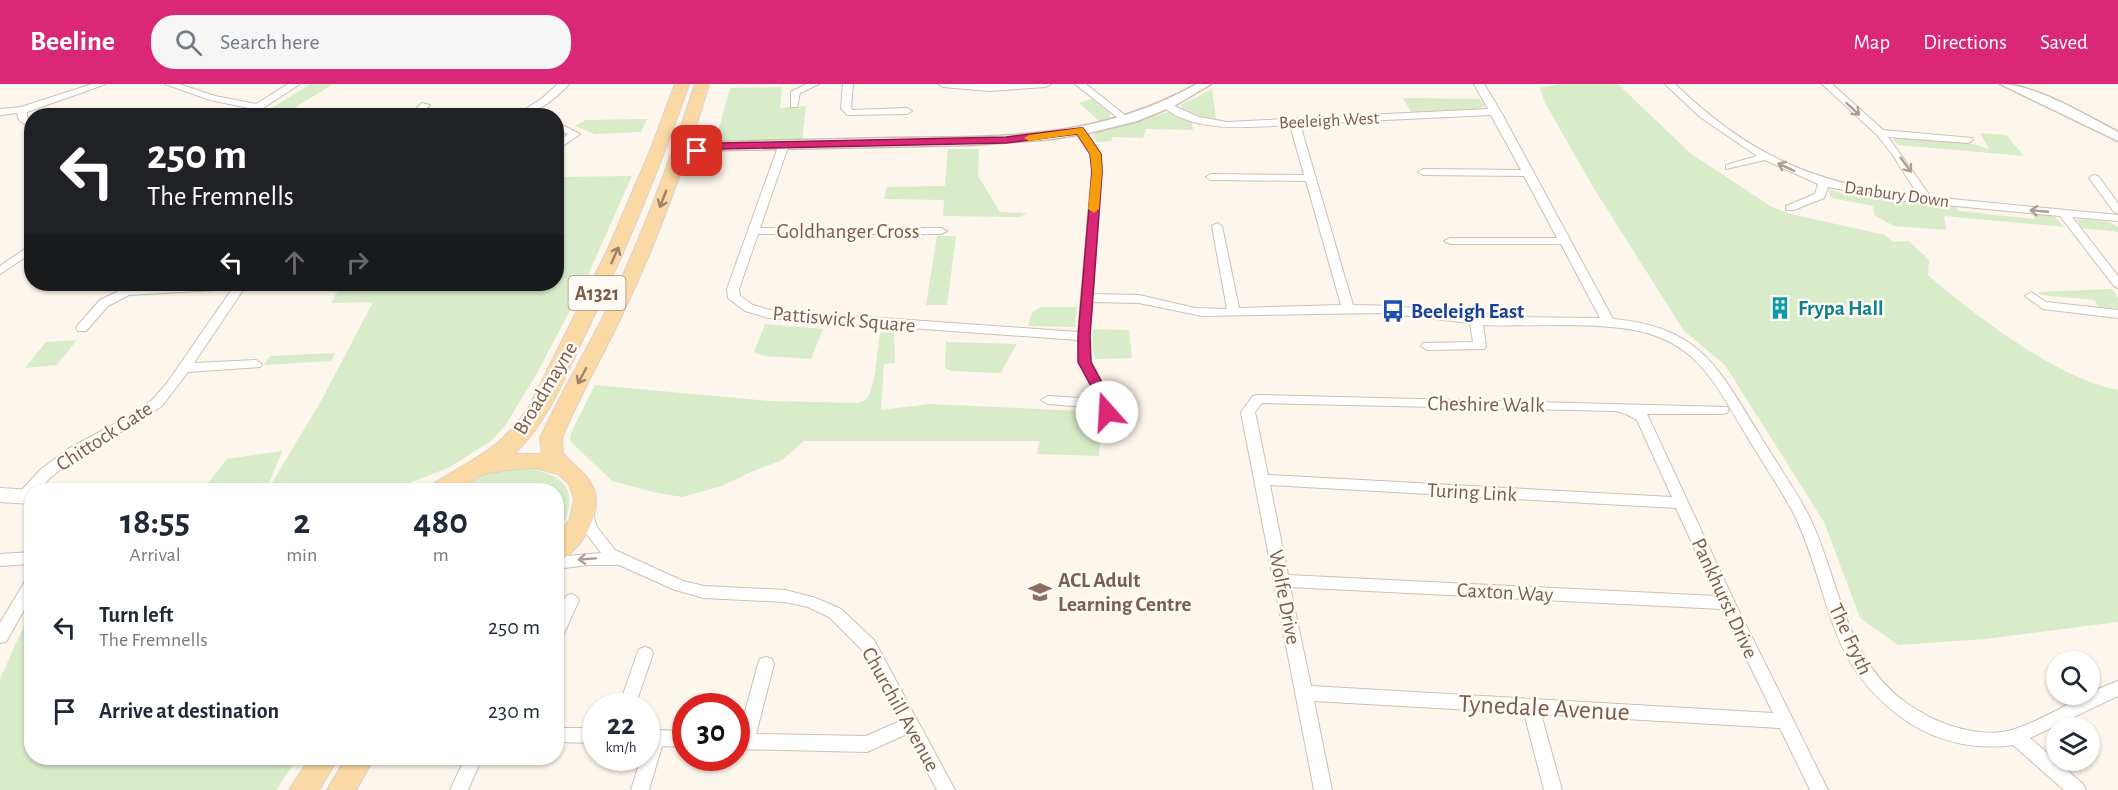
<!DOCTYPE html>
<style>
:root{--surface:#fff;--page:#f6f6f7;--text:#1f2937;--muted:#747a83;--accent:#db2777}
body{margin:0;font-family:"Alegreya Sans",sans-serif;background:var(--page);color:var(--text);height:100vh;display:flex;flex-direction:column;font-size:22px;white-space:nowrap}
*{box-sizing:border-box;margin:0}
p{font-size:20px;color:var(--muted)}
.icon{flex:none;width:33px;height:33px;fill:none;stroke:currentColor;stroke-width:2;stroke-linecap:round;stroke-linejoin:round}
.map{position:relative;flex:1;overflow:hidden}
.side{position:absolute;left:24px;top:399px;width:540px;height:282px;display:flex;flex-direction:column;background:var(--surface);border-radius:24px;box-shadow:0 2px 4px #0004}
.side>*{flex:none}
.banner{position:absolute;left:24px;top:24px;width:540px;height:183px;border-radius:24px;box-shadow:0 2px 4px #0004;background:#202124;color:#fff;overflow:hidden}
.fabs{position:absolute;left:2046px;top:567px;display:grid;gap:12px}
.fabs a{display:grid;place-items:center;width:54px;height:54px;border-radius:50%;background:var(--surface);box-shadow:0 2px 4px #0004;font-size:30px}
.speed{position:absolute;left:582px;top:609px;display:flex;gap:12px;font-size:30px;font-weight:700;text-align:center}
.speed>*{display:grid;place-content:center;width:78px;height:78px;border-radius:50%;background:var(--surface);box-shadow:0 2px 4px #0004;line-height:1}
.speed small{font-size:15px;font-weight:400}
.speed .limit{border:9px solid #d22;background:#fff;color:#111}
.pin{position:absolute;display:grid;place-items:center;width:51px;height:51px;color:#fff;margin:-26px;border-radius:12px;box-shadow:0 3px 9px #0006}
.me{position:absolute;width:66px;margin:-33px;rotate:341deg;stroke-linejoin:round;filter:drop-shadow(0 0 4px #0008)}
.turn{display:flex;align-items:center;gap:21px;height:126px;padding:0 24px;font-size:27px}
.turn .icon{width:78px;height:78px;stroke-width:2.5}
.turn b{display:block;font-size:42px;line-height:51px}
.lanes{display:flex;align-items:center;height:57px;padding:0 24px;background:#0003;justify-content:center;gap:30px;direction:ltr}
.lanes .off{opacity:.35}
.eta{display:flex;justify-content:space-evenly;align-items:center;height:102px;text-align:center}
.eta b{font-size:36px;font-weight:600;line-height:42px}
ul{padding:0;list-style:none}
li{display:flex;align-items:center;gap:18px;height:84px;padding:0 24px}
li div{flex:1}
li b{display:block;font-size:22px}
li em{font-style:normal}
header{display:flex;align-items:center;gap:36px;box-sizing:border-box;height:84px;padding:0 30px;background:var(--accent);color:#fff}
header strong{font-size:28px}
nav{display:flex;gap:33px;margin-inline-start:auto;font-size:21px}
.search{width:420px;height:54px;background:var(--page);display:flex;align-items:center;gap:15px;box-sizing:border-box;padding:0 21px;border-radius:24px;color:var(--muted);font-size:22px}
.map>svg:first-child{display:block}
</style>
<header>
<strong>Beeline</strong>
<div class="search"><svg class="icon" aria-label="search" viewBox="0 0 24 24"><circle cx="10" cy="10" r="6"/><path d="M15 15l6 6"/></svg>Search here</div>
<nav><a>Map</a><a>Directions</a><a>Saved</a></nav>
</header>
<div class="map">
<svg width="2118" height="706" viewBox="0 0 2118 706">
<rect width="100%" height="100%" fill="#fdf6ec"/>
<g fill="#d8ecc9">
<path d="M311,0H333L283,31H260Z"/>
<path d="M1560,0H1618L1690,69L1772,123L1791,130L1885,151L1893,158L1909,157L1929,176L1928,191C1974,231 2058,295 2118,306V538L1985,555L1898,561L1860,534L1824,438L1725,281L1684,247L1593,103L1545,19L1540,4Z"/>
<path d="M782,3L780,24L806,22L802,56L725,57L716,55L730,4Z"/>
<path d="M1212,5L1216,35L1200,32L1182,24L1181,21Z"/>
<path d="M1403,14L1480,15L1485,22L1478,25L1411,28Z"/>
<path d="M1092,15L1110,29L1109,34L1099,37L1079,19Z"/>
<path d="M1168,28L1192,38L1193,46L1146,45L1143,54L1113,53L1111,57L1097,58L1093,52L1096,48Z"/>
<path d="M647,35L641,48L595,50L575,42L586,36Z"/>
<path d="M1980,49L2006,51L2024,72L1898,61L1893,55L1901,53L1971,59L1989,65Z"/>
<path d="M948,65H979L978,92L1000,128L1027,129L1020,133L943,132L944,116L884,115L887,103L945,102Z"/>
<path d="M632,92L584,200L537,289L505,342L491,357L450,383L397,404L381,406L361,404L356,406H330L318,403L270,402L321,317L373,218L331,219L341,200H556L557,93Z"/>
<path d="M1830,105L1846,111L1956,123L1959,127L2035,135L2032,129L2053,131L2065,143L1944,132L1946,146L1894,142L1874,131L1873,122L1832,114L1828,108Z"/>
<path d="M2084,135L2109,138L2118,143V148L2082,144L2077,136Z"/>
<path d="M937,152H956L947,221H926Z"/>
<path d="M2112,205L2118,214V225L2099,223L2094,216L2041,211L2038,208Z"/>
<path d="M1041,223H1077L1075,243L1028,242L1032,228Z"/>
<path d="M765,240L823,245L811,275L764,272L754,268Z"/>
<path d="M1093,245L1129,246L1132,274L1095,275L1092,258Z"/>
<path d="M894,246L895,279L884,280L881,326L929,320L1102,328L1099,372L1037,370L1039,357H804L782,376L751,388L722,402L682,413L653,408L612,397L570,357L571,349L595,301L769,317L858,319C862,318 867,316 869,311C876,297 877,266 880,249Z"/>
<path d="M77,256L57,281L25,284L46,258Z"/>
<path d="M946,257L948,258L1017,260L1001,288L997,289L951,287L945,284Z"/>
<path d="M335,269L331,277L264,281L270,272Z"/>
<path d="M282,367L267,404L237,406H202L227,375Z"/>
<path d="M524,384C571,390 581,412 557,452L556,406H451C473,390 497,387 524,384Z"/>
<path d="M31,526L32,674H298L276,706H0V595Z"/>
</g>
<g fill="none" stroke-linecap="round" stroke-linejoin="round">
<g stroke="#d1beb0" stroke-width="2">
<g id="minor">
<path d="M92,0H106L27,28V33L32,37V45L19,36L17,29L0,31V25L21,23Z"/>
<path d="M165,0H179L215,12L256,20L288,0H300L251,32H239L249,24L210,16Z"/>
<path d="M558,0H569C555,15 535,32 515,32L541,15Z"/>
<path d="M806,0H819L800,9L797,23H791V8Z"/>
<path d="M843,0H853L851,24L853,26L907,24L912,27L907,30L847,31L841,24Z"/>
<path d="M938,0H1051L1046,3L989,7L943,3Z"/>
<path d="M1075,0H1086L1131,36L1123,38Z"/>
<path d="M1474,0H1484L1501,28L1613,235C1700,243 1718,283 1759,350C1776,378 1794,404 1809,432C1841,498 1844,578 1911,622C1924,630 1937,638 1952,642C1970,648 1996,652 2015,645C2051,633 2083,609 2118,597V612L2030,654L2083,700L2086,706H2064L2013,661C1978,666 1941,659 1911,640C1824,582 1834,516 1795,432C1781,405 1763,380 1748,354C1713,296 1695,252 1620,244C1574,238 1528,243 1483,241L1486,262L1484,265L1427,266L1421,262L1423,259L1473,258L1470,239L1382,229L1202,232L1139,219L1093,218C1091,236 1085,263 1092,280C1099,297 1111,310 1114,328L1107,332L1102,331L1100,324L1048,320L1041,316L1048,312L1098,315L1079,278L1078,256L769,234L745,227L728,214L727,205L779,60L784,57L789,60L760,144H941L947,147L941,150H758L739,205L740,212L753,221L770,226L1078,248L1092,85L1091,70L1075,46L1080,43L1083,44L1101,70L1102,85L1093,210L1139,211L1195,224L1227,225L1212,142L1217,139L1222,142L1239,224L1341,221L1306,97L1211,96L1206,93L1211,90L1304,91L1290,41C1250,43 1195,50 1162,22L1167,19L1199,33L1227,38L1488,25ZM1491,31L1521,86L1423,85L1418,88L1423,91L1524,92L1557,154H1450L1444,157L1450,160H1561L1600,234L1486,233L1395,222L1353,221L1300,40Z"/>
<path d="M1665,0H1675C1749,72 1817,101 1919,112L1892,70L1877,51L1822,0H1832L1883,46L1972,54L1973,56L1968,59L1888,53L1931,113L2118,131V137L2072,133L2118,192V204L2114,202L2060,132L1893,116L1828,103L1824,114L1794,126H1786V122L1815,110L1818,100L1765,76L1726,85V81L1757,72L1700,33Z"/>
<path d="M422,19L430,21L418,32H408Z"/>
<path d="M556,38L580,50L556,67V59L568,50L556,45Z"/>
<path d="M2094,91L2098,92L2118,119V129L2114,128L2089,94Z"/>
<path d="M32,160V169L0,190V182Z"/>
<path d="M207,200H247L194,279L256,276L262,280L260,283L188,288L162,322L132,342L78,371L50,394L38,406H32L30,416H20L18,412L20,408L40,386L68,365L122,336L152,316L167,299L232,205L129,211L108,222L86,247H78L76,244L78,241L100,216L123,205Z"/>
<path d="M2031,208L2046,218L2118,226V234L2043,225L2025,212Z"/>
<path d="M1258,311L1727,323L1729,326L1727,329L1722,330H1647L1735,519L1828,706H1810L1780,644L1541,630L1562,706H1544L1524,629L1314,617L1332,706H1314L1241,328L1253,312ZM1262,319L1616,327L1626,330L1637,336L1672,413L1268,391L1255,328ZM1270,401L1676,424L1716,512L1288,491ZM1290,503L1722,525L1773,629L1311,602Z"/>
<path d="M585,420L590,421L597,443L615,466L683,497L704,502L785,506L816,514L841,525L874,556L955,706H937L907,650L867,668L736,665V649L739,650L758,580L760,575L766,573L772,575L774,580L756,650L866,652L900,637L862,566L829,533L808,523L785,518L704,514L675,506L619,481H588L556,485V473L601,469L583,445L578,425L580,421Z"/>
<path d="M32,468V480L0,482V470Z"/>
<path d="M32,492V512L6,558L0,559V539L27,494Z"/>
<path d="M571,510L576,512L579,516L562,554L556,555V531L566,512Z"/>
<path d="M645,563L651,565L653,570L635,622H619L637,570L639,565Z"/>
<path d="M556,644H596V659L556,658Z"/>
<path d="M656,646L686,647V663L662,662L649,706H631L641,674H646V647Z"/>
<path d="M465,674H482L468,706H450Z"/>
</g>
</g>
<g stroke="#d1beb0" stroke-width="3">
<g id="tertiary">
<path d="M1197,0H1211L1174,22L1137,37L1093,48L1053,55L972,61L722,66L699,72L677,92L673,93L667,89L690,67L722,58C778,57 835,55 891,54C1003,53 1096,56 1197,0Z"/>
<path d="M2000,0C2035,0 2087,32 2118,48V57Z"/>
</g>
</g>
<g stroke="#d6c0b0" stroke-width="2">
<path id="secondary" d="M0,404L33,406H32V420L0,418Z"/>
</g>
<g stroke="#dad1cd" stroke-width="2">
<g id="primary">
<path d="M675,0H689C659,88 623,173 582,257C564,296 546,340 514,370H542L540,354C560,310 585,270 606,227C642,154 670,77 695,0H709C686,77 659,154 624,227C604,270 580,310 562,354L563,370C574,382 587,389 594,405C603,429 580,470 556,478V454L570,435L574,415L569,400L558,390L535,384L515,385L484,390L456,406H430L433,400C475,373 499,367 529,323L608,165L650,67Z"/>
<path d="M310,674H338L319,706H289Z"/>
<path d="M346,674H374L356,706H327Z"/>
</g>
</g>
<use href="#minor" fill="#fff" fill-rule="evenodd"/>
<use href="#tertiary" fill="#fff" fill-rule="evenodd"/>
<use href="#secondary" fill="#fff" fill-rule="evenodd"/>
<use href="#primary" fill="#fbd9a5" fill-rule="evenodd"/>
</g>
<defs><path id="oneway-shaft" d="M-6 0H5M1.5-3L5.5 0L1.5 3" fill="none" stroke-width="1.6" stroke-linecap="round" stroke-linejoin="round" transform="scale(1.5)"/></defs>
<g stroke="#af9d94">
<use href="#oneway-shaft" transform="translate(1853 25) rotate(42)"/>
<use href="#oneway-shaft" transform="translate(1906 81) rotate(54)"/>
<use href="#oneway-shaft" transform="translate(1786 83) rotate(-155)"/>
<use href="#oneway-shaft" transform="translate(2039 127) rotate(-175)"/>
<use href="#oneway-shaft" transform="translate(587 475) rotate(176)"/>
</g>
<g stroke="#a18267">
<use href="#oneway-shaft" transform="translate(663 115) rotate(111)"/>
<use href="#oneway-shaft" transform="translate(615 171) rotate(-66)"/>
<use href="#oneway-shaft" transform="translate(582 292) rotate(118)"/>
</g>
<path fill="#db2777" stroke="#8e194d" stroke-width="1.5" d="M1080,44H1083L1101,70L1102,88L1090,252L1091,278L1111,315L1114,328L1107,333L1101,328L1098,315L1078,278V252L1092,88L1090,70L1077,50L1006,59L722,65L697,70L692,67L722,59L1006,53Z"/>
<path fill="#f59e0b" d="M1080,44H1083L1101,70L1102,88L1099,125L1094,129L1088,125L1092,88L1090,70L1077,50L1029,57L1024,54L1029,51Z"/>
<defs>
<g id="building-bare" transform="scale(1.8)"><path d="M-4-6H4V6H1V3H-1V6H-4ZM-2.5-4.3h1.7v1.8h-1.7ZM.8-4.3h1.7v1.8H.8ZM-2.5-1h1.7V.8h-1.7ZM.8-1h1.7V.8H.8Z" fill="#0f9aa8" stroke="#fffaf3" stroke-width="2.5" paint-order="stroke"/></g>
<g id="bus-bare" transform="scale(1.8)"><path d="M-5-6H5V4H4V6H2V4H-2V6H-4V4H-5ZM-3.5-4V0h7V-4ZM-3.5 1.2v1.5H-2V1.2ZM2 1.2v1.5H3.5V1.2Z" fill="#1a4fb4" stroke="#fffaf3" stroke-width="2.5" paint-order="stroke"/></g>
<g id="university-bare" transform="scale(1.8)"><path d="M0-5L7-2L0 1L-7-2ZM-4 1L0 2.5L4 1V4Q0 6-4 4Z" fill="#8d6e63" stroke="#fffaf3" stroke-width="2.5" paint-order="stroke"/></g>
</defs>
<g fill-rule="evenodd">
<use href="#building-bare" x="1780" y="224"/>
<use href="#bus-bare" x="1393" y="227"/>
<use href="#university-bare" x="1040" y="508"/>
</g>
<g text-anchor="middle" stroke-width="5" stroke-linejoin="round" paint-order="stroke">
<g font-size="18" fill="#7a5c4d" stroke="#fffaf3">
<text transform="translate(1329 36) rotate(-3)" y="6">Beeleigh West</text>
<text transform="translate(1897 110) rotate(8)" y="6">Danbury Down</text>
</g>
<rect fill="#fffaf3" stroke="#a28b7f" stroke-width="1.5" x="568.5" y="192" width="57" height="34" rx="4.5"/>
<g font-size="20" font-weight="bold" fill="#7a5c4d">
<text x="597" y="216">A1321</text>
</g>
<g font-size="21" fill="#7a5c4d" stroke="#fffaf3">
<text x="848" y="154">Goldhanger Cross</text>
<text transform="translate(844 235) rotate(5)" y="7">Pattiswick Square</text>
<text transform="translate(545 304) rotate(-59)" y="7">Broadmayne</text>
<text transform="translate(1486 320) rotate(1)" y="7">Cheshire Walk</text>
<text transform="translate(104 352) rotate(-33)" y="7">Chittock Gate</text>
<text transform="translate(1472 408) rotate(3)" y="7">Turing Link</text>
<text transform="translate(1505 508) rotate(3)" y="7">Caxton Way</text>
<text transform="translate(1285 513) rotate(79)" y="7">Wolfe Drive</text>
<text transform="translate(1725 514) rotate(65)" y="7">Pankhurst Drive</text>
<text transform="translate(1851 555) rotate(65)" y="7">The Fryth</text>
<text transform="translate(901 625) rotate(61)" y="7">Churchill Avenue</text>
</g>
<g font-size="21" font-weight="bold" fill="#0d838f" stroke="#fffaf3" text-anchor="start">
<text x="1798" y="231">Frypa Hall</text>
</g>
<g font-size="21" font-weight="bold" fill="#164399" stroke="#fffaf3" text-anchor="start">
<text x="1411" y="234">Beeleigh East</text>
</g>
<g font-size="21" font-weight="bold" fill="#785e54" stroke="#fffaf3" text-anchor="start">
<text x="1058" y="503">ACL Adult<tspan x="1058" dy="24">Learning Centre</tspan></text>
</g>
<g font-size="26" fill="#7a5c4d" stroke="#fffaf3">
<text transform="translate(1544 623) rotate(3)" y="9">Tynedale Avenue</text>
</g>
</g>
</svg>
<div class="fabs">
<a><svg class="icon" aria-label="search" viewBox="0 0 24 24"><circle cx="10" cy="10" r="6"/><path d="M15 15l6 6"/></svg></a>
<a><svg class="icon" aria-label="layers" viewBox="0 0 24 24"><path d="M12 4l9 5-9 5-9-5zM3 14l9 5 9-5"/></svg></a>
</div>
<div class="speed"><div>22<small>km/h</small></div><div class="limit">30</div></div>
<div class="pin" style="left:697px;top:67px;background:#d93025"><svg class="icon" aria-label="arrive" viewBox="0 0 24 24"><path d="M6 21V4h12l-3 4 3 4H6"/></svg></div>
<svg class="me" style="left:1107px;top:328px" viewBox="-20 -20 40 40"><circle r="19" fill="#fff"/><path d="M0-13L10 11 0 6-10 11z" fill="#db2777"/></svg>
<div class="banner">
<div class="turn"><svg class="icon" aria-label="left" viewBox="0 0 24 24"><path d="M17 20v-9H6M10 6l-5 5 5 5"/></svg><div><b>250 m</b>The Fremnells</div></div>
<div class="lanes"><svg class="icon" aria-label="left" viewBox="0 0 24 24"><path d="M17 20v-9H6M10 6l-5 5 5 5"/></svg><svg class="icon off" aria-label="ahead" viewBox="0 0 24 24"><path d="M12 20V5M6 11l6-6 6 6"/></svg><svg class="icon off" aria-label="right" viewBox="0 0 24 24"><path d="M7 20v-9h11M14 6l5 5-5 5"/></svg></div>
</div>
<section class="side">
<div class="eta">
<div><b>18:55</b><p>Arrival</p></div>
<div><b>2</b><p>min</p></div>
<div><b>480</b><p>m</p></div>
</div>
<ul>
<li><svg class="icon" aria-label="left" viewBox="0 0 24 24"><path d="M17 20v-9H6M10 6l-5 5 5 5"/></svg><div><b>Turn left</b><p>The Fremnells</p></div><em>250 m</em></li>
<li><svg class="icon" aria-label="arrive" viewBox="0 0 24 24"><path d="M6 21V4h12l-3 4 3 4H6"/></svg><div><b>Arrive at destination</b></div><em>230 m</em></li>
</ul>
</section>
</div>
